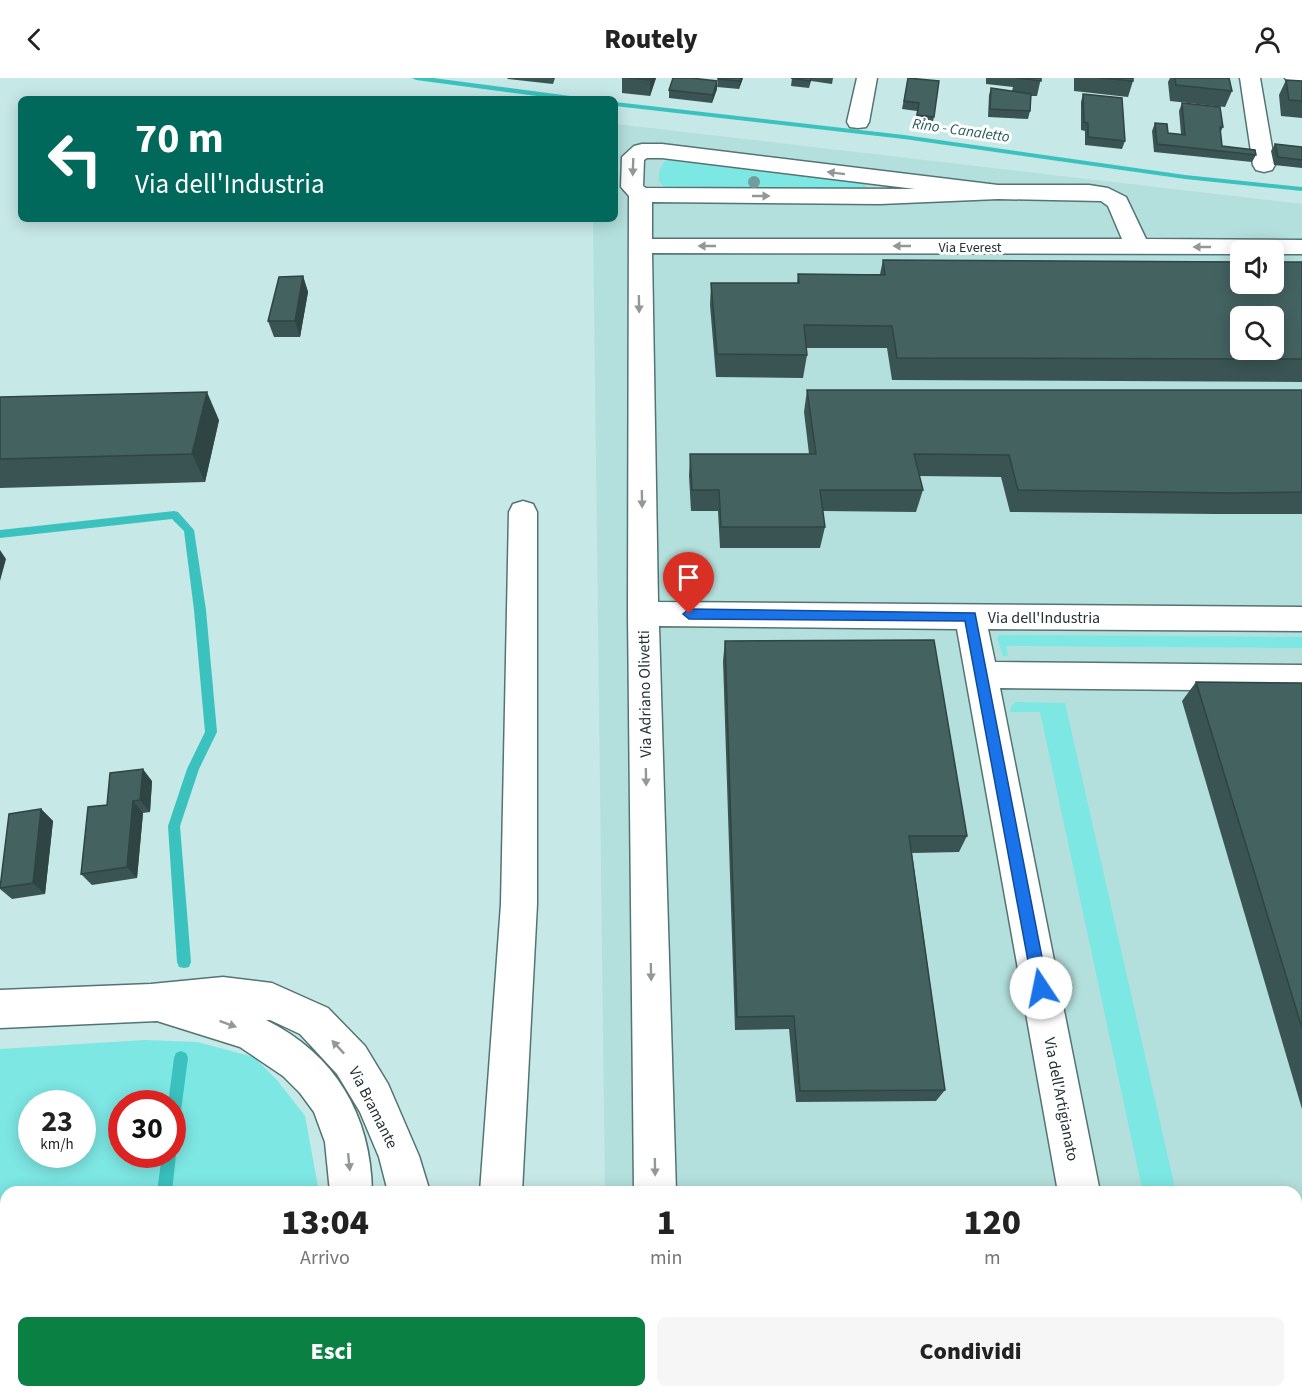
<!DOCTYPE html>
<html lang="it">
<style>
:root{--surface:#fff;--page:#f6f6f6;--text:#222;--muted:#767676;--accent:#0b8043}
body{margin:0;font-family:"Source Sans 3",sans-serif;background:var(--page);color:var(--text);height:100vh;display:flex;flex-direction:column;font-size:22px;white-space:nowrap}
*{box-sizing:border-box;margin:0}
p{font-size:20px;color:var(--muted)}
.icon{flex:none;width:33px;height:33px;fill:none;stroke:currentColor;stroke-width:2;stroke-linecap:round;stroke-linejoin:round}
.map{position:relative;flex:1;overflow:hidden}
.details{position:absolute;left:0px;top:1108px;width:1302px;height:212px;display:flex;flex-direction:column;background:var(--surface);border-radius:18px 18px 0 0;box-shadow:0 3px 15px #0003}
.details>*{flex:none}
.top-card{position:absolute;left:18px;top:18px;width:600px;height:126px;border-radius:9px;box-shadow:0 3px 15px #0003;background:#00695c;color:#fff;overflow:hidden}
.tools{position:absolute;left:1230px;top:162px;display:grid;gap:12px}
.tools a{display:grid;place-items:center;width:54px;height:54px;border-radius:9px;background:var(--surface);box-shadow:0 3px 15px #0003;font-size:30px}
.speed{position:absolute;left:18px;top:1012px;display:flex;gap:12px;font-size:30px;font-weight:700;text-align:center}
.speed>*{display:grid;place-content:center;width:78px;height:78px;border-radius:50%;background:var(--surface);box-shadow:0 3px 15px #0003;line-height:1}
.speed small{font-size:15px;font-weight:400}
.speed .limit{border:9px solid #d22;background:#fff;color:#111}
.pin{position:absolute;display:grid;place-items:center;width:51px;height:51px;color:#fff;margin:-62px -26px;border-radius:50% 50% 50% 0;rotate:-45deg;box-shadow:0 0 6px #0007}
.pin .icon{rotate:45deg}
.me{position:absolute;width:66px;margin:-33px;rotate:349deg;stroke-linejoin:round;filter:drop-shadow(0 0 4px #0008)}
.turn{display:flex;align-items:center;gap:21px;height:126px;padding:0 18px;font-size:27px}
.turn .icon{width:78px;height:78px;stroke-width:2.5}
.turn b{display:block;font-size:42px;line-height:51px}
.eta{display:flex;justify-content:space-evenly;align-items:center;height:102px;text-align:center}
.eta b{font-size:36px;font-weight:800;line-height:42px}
.cta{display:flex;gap:12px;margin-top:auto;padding:12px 18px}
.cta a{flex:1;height:69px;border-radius:9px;background:var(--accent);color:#fff;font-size:24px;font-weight:800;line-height:69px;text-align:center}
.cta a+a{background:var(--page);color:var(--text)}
header{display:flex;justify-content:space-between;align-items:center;height:78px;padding:0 18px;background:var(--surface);font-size:27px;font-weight:800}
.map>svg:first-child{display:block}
</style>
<header><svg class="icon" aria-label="back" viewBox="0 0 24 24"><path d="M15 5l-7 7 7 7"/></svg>Routely<svg class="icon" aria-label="person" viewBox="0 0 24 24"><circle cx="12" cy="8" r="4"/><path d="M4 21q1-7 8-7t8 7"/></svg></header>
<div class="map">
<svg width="1302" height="1319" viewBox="0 0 1302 1319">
<rect width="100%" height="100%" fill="#c6e8e7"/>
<path fill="#b3dfdc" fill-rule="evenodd" d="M615,46L1302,126V1319H607V1314H1296V1114H605L593,141H615ZM1240,172H1274V206H1240ZM1240,238H1274V272H1240Z"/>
<g fill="#7de7e4" fill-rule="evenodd">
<path d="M668,82L864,105L866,109L862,111L666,110L659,104V94L664,84Z"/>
<path d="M999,557L1302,559V570L1006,568L1008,578H1003L997,559Z"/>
<path d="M1016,624L1065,625L1175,1110H1142L1040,634H1010L1011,628Z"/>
<path d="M145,962L197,964L254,979L277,1002L305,1038L319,1114H6V1314H277V1319H0V971ZM32,1026H82V1077H32ZM122,1026H172V1077H122Z"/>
<path d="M356,1314H476L474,1319H357Z"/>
<path d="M645,1314H766L768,1319H645Z"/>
<path d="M788,1314H1071L1072,1319H790Z"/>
</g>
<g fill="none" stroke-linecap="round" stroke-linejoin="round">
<g fill="#3bc2bf" fill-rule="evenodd">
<path d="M412,0H433L578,19L582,21H560L416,2Z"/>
<path d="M615,24L904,57L1185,97L1302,109V113L1185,101L904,61L615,28Z"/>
<path d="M174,433L178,434L194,452L206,532L217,654L199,691L180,748L191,884L189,889L184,890L179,889L177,884L168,748L187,691L205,654L194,532L184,453L172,441L0,460V452Z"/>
<path d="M181,973L186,975L188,980L179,1048L177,1053L172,1055V1026H168L174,980L176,975Z"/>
<path d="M172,1071L176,1077L172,1114H157L162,1077H172Z"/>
<path d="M132,1314H148L147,1319H131Z"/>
</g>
<g stroke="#547473" stroke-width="3">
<g id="minor">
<path d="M857,0H877L869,44L866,49L858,50L850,49L847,44Z"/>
<path d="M1240,0H1260L1275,87L1272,92L1264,94L1256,92L1253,87Z"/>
<path d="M1285,0H1302V7L1288,4Z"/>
<path d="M642,66H662L998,107H1089L1108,110L1126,119L1146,161L1302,162V176H1274V172H1240V176L652,175L658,524L1302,529V553L988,551L995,584L1302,587V613L1000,610L1100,1114H1058L957,551L659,548L676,1114H634L628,536L629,118L621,109L622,79L634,68ZM647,80H662L915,111L646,110L643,108L644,82ZM998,121L1101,123L1108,128L1122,161H652V124L880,126Z"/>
<path d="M523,423L533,426L537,434V826L522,1114H480L501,826L509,434L513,426Z"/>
<path d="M223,899L272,905L328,930L365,968L388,1006L419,1078L430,1114H388L379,1079L360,1034L337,996L300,956L270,942H266C335,976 371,1037 372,1114H330L325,1064L314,1034L300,1015L283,998L240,969L157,943L0,950V912L151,906Z"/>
<path d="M1296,1268L1302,1270V1316L1296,1314Z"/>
<rect x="277" y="1314" width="46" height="5"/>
<rect x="510" y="1314" width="46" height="5"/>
<rect x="566" y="1314" width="46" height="5"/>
<path d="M1096,1314H1142L1143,1319H1097Z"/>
</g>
</g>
<use href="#minor" fill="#fff" fill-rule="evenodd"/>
</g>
<circle fill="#719e9c" cx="754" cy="104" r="6"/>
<g fill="#3a5453">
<path d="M507,0H555L553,6L508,1Z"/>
<path d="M622,0H656L650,18L622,15Z"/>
<path d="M718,0H743L739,11L717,9Z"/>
<path d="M792,0H833L832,6L811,3L809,10L791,8Z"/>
<path d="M908,0L934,39L932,47L916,45L917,33L902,31Z"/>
<path d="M986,0H1041L1037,18H1031L1030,33L1028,41L988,39L989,17L991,10L1012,13L1013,9L986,6Z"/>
<path d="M1074,0H1133V3L1128,19L1074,13Z"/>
<path d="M1170,0H1229L1232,13L1225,29L1170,23L1168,4Z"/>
<path d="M1286,2L1302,3V40L1281,38L1279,17Z"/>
<path d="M717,3V11L712,25L669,20V12Z"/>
<path d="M1083,16L1125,63L1122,71L1085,67V53L1081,52V24Z"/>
<path d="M1182,25L1223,49L1220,55L1222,68L1256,77L1252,84L1154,74L1152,53L1155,45L1168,55L1181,56L1179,33Z"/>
<path d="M1275,66L1302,69V90L1274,87L1271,73Z"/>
<path d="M883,182L1302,184V304L892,302L887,270H806L807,277L803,300L716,299L710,227L711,205H797L798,196H880Z"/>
<path d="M303,198L308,214L300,259H274L268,243Z"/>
<path d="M807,312H1302V436H1215L1010,434L1001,399L919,398L923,412L916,434L823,433L825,449L820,470H720L718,433H691L689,398L690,376H809L804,334Z"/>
<path d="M0,319L219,342L205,404L0,410Z"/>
<path d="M725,563L967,758L959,774L912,775L945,1012L936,1023L796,1024L789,951L735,952L723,583Z"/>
<path d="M1196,604L1302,605V1031L1182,623Z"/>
<path d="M152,703L150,734L143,735L137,800L92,807L81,796L107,727Z"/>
<path d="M41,731L53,743L45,816L12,821L0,811V804Z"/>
</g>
<g fill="#2f4543">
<path d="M651,0H656L650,18V2Z"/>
<path d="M741,0H743L739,11L740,3Z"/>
<path d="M717,3V11L712,25L713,17Z"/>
<path d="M303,198L308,214L300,259L295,243Z"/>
<path d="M207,314L219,342L205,404L192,376Z"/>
<path d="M0,472L6,481L0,503Z"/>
<path d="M143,691L152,703L150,734L140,722Z"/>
<path d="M133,723L143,735L137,800L127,789Z"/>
<path d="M41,731L53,743L45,816L33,805Z"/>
</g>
<g fill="#436260" stroke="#2f4543" stroke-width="1.5" fill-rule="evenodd">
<path d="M628,0H651L650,2Z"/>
<path d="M673,0H691L717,3L713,17L669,12Z"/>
<path d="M718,0H741L740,3L718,1Z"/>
<path d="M791,0H811L810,3Z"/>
<path d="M908,0L939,3L934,39L917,37L919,25L904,23Z"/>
<path d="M1017,0H1041V3Z"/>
<path d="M1100,0H1133V3Z"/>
<path d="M1175,0H1229L1232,13L1176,7Z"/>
<path d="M1286,2L1302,3V23L1289,22Z"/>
<path d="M991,10L1031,16L1030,33L990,31Z"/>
<path d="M1083,16L1122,20L1125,63L1088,59V45L1084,44Z"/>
<path d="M1182,25L1220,29L1223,49H1220L1222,68L1255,72L1256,77L1157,66L1155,45L1167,46L1168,55L1185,57Z"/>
<path d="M1275,66L1302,69V82L1278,79Z"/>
<path d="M883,182L1240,184V206H1274V184H1302V281L897,280L892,248L804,247L807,277L717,276L711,205H799L798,196L885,197ZM1240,238H1274V272H1240Z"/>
<path d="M303,198L295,243H268L279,199Z"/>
<path d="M807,312H1302V414L1228,415L1018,412L1009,377L914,376L923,412H820L825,449H721L719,412H692L690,376H816Z"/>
<path d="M207,314L192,376L0,381V319Z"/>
<path d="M934,562L967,758H909L945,1012L800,1013L794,938L737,939L725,563Z"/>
<path d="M1196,604L1302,605V950Z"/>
<path d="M143,691L140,722L133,723L127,789L81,796L88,729L107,727L110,695Z"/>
<path d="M41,731L33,805L0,810L9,736Z"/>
</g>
<defs><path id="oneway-solid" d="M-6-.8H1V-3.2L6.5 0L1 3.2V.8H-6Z" transform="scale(1.5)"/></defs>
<g fill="#929898">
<use href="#oneway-solid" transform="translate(633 89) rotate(92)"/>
<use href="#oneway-solid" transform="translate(836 95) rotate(-173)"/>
<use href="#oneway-solid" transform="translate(761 118)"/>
<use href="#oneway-solid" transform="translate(707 168) rotate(-180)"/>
<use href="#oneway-solid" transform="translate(902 168) rotate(-180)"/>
<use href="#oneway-solid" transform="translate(1202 169) rotate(-180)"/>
<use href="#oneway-solid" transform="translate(639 226) rotate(89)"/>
<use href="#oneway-solid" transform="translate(642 421) rotate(89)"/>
<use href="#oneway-solid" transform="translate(646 699) rotate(89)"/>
<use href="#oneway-solid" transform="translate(651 894) rotate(89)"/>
<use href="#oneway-solid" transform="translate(228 946) rotate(20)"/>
<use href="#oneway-solid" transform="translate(338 969) rotate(-133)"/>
<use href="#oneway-solid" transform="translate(349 1084) rotate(84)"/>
<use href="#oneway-solid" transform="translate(655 1089) rotate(89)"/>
</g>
<path fill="#1a73e8" stroke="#114b97" stroke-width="1.5" d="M689,531L975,535L1048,910L1046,915L1041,918L1035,915L1033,910L965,543L689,541L683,536Z"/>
<g text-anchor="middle" stroke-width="6" stroke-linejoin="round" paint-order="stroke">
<g font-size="14" fill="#243231" stroke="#fff">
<text x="970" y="174">Via Everest</text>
</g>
<g font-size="15" font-style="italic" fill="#265c5a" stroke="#fff">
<text transform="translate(961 52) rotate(8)" y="5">Rino - Canaletto</text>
</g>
<g font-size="16" fill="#243231" stroke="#fff">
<text x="1044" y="545">Via dell'Industria</text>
<text transform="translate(644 616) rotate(-91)" y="6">Via Adriano Olivetti</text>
<text transform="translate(1062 1021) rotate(79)" y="6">Via dell'Artigianato</text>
<text transform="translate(374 1029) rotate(63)" y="6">Via Bramante</text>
</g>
</g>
</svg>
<div class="tools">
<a><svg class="icon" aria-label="sound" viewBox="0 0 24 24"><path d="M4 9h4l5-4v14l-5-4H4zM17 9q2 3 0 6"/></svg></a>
<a><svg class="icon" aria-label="search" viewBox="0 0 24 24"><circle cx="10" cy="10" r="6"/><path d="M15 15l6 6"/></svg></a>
</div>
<div class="speed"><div>23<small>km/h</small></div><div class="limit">30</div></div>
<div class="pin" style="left:689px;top:536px;background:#d93025"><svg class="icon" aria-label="arrive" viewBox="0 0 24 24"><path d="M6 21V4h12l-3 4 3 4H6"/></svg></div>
<svg class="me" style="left:1041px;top:910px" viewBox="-20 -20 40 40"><circle r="19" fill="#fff"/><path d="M0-13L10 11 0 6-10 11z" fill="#1a73e8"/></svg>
<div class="top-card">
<div class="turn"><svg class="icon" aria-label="left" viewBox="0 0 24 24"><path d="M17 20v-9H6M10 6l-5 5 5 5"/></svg><div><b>70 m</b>Via dell'Industria</div></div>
</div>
<section class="details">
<div class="eta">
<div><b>13:04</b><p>Arrivo</p></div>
<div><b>1</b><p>min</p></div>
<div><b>120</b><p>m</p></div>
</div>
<div class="cta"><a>Esci</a><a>Condividi</a></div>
</section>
</div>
